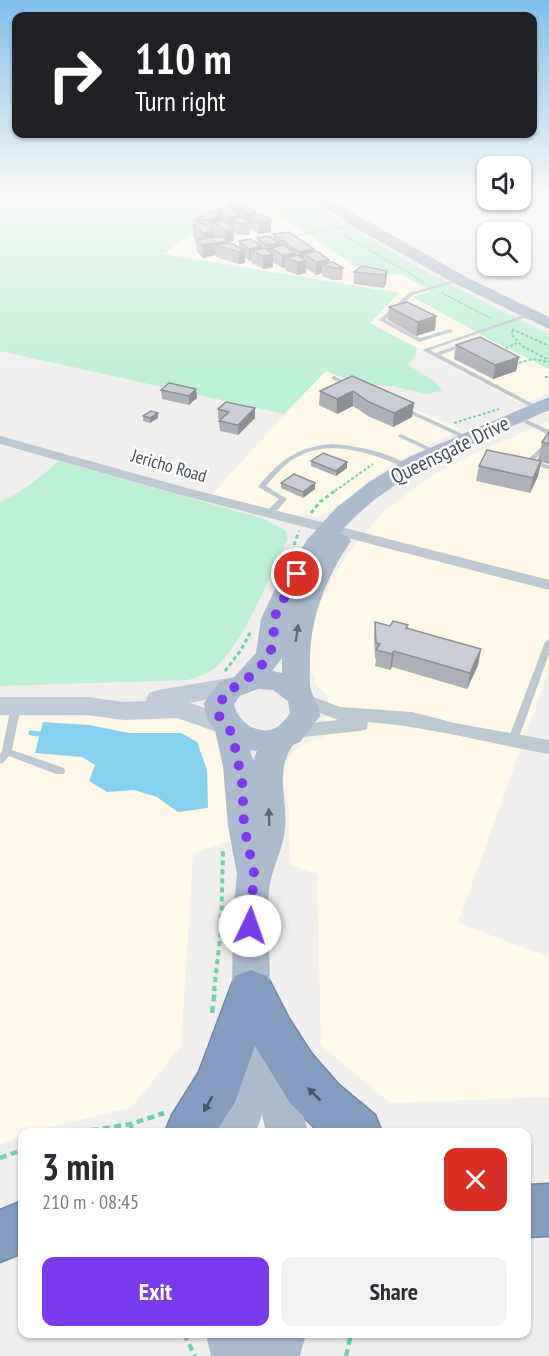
<!DOCTYPE html>
<meta charset="utf-8">
<style>
:root{--surface:#fff;--page:#f2f2f3;--text:#2b2b33;--muted:#7c7c81;--accent:#7c3aed}
body{margin:0;font-family:"PT Sans Narrow",sans-serif;background:var(--page);color:var(--text);height:100vh;display:flex;flex-direction:column;font-size:22px;white-space:nowrap}
*{box-sizing:border-box;margin:0}
p{font-size:20px;color:var(--muted)}
.icon{flex:none;width:33px;height:33px;fill:none;stroke:currentColor;stroke-width:2;stroke-linecap:round;stroke-linejoin:round}
.map{position:relative;flex:1;overflow:hidden}
.details{position:absolute;left:18px;top:1128px;width:513px;height:210px;display:flex;flex-direction:column;background:var(--surface);border-radius:12px;box-shadow:0 2px 4px #0004}
.details>*{flex:none}
.top-card{position:absolute;left:12px;top:12px;width:525px;height:126px;border-radius:12px;box-shadow:0 2px 4px #0004;background:#202124;color:#fff;overflow:hidden}
.fabs{position:absolute;left:477px;top:156px;display:grid;gap:12px}
.fabs a{display:grid;place-items:center;width:54px;height:54px;border-radius:12px;background:var(--surface);box-shadow:0 2px 4px #0004;font-size:30px}
.pin{position:absolute;display:grid;place-items:center;width:51px;height:51px;color:#fff;margin:-26px;border:3px solid #fff;border-radius:50%;box-shadow:0 2px 6px #0007}
.me{position:absolute;width:66px;margin:-33px;rotate:3deg;stroke-linejoin:round;filter:drop-shadow(0 0 4px #0008)}
.turn{display:flex;align-items:center;gap:21px;height:126px;padding:0 24px;font-size:27px}
.turn .icon{width:78px;height:78px;stroke-width:2.5}
.turn b{display:block;font-size:42px;line-height:51px}
.round{display:grid;place-items:center;flex:none;width:63px;height:63px;border-radius:12px;background:var(--page)}
.head{display:flex;align-items:center;justify-content:space-between;height:102px;padding:0 24px}
h1{font-size:36px;font-weight:700;line-height:45px}
.cta{display:flex;gap:12px;margin-top:auto;padding:12px 24px}
.cta a{flex:1;height:69px;border-radius:12px;background:var(--accent);color:#fff;font-size:24px;font-weight:700;line-height:69px;text-align:center}
.cta a+a{background:var(--page);color:var(--text)}
.map>svg:first-child{display:block}
</style>
<div class="map">
<svg width="549" height="1356" viewBox="0 0 549 1356">
<rect width="100%" height="100%" fill="#f1efee"/>
<g fill="#fdf8e7">
<path d="M249,195L361,270L393,275L400,274L431,291L415,295L481,335L549,369V393L522,404L370,323L398,293L163,254Z"/>
<path d="M325,371L461,429L401,459L375,476L329,512L318,517L289,514L212,494Z"/>
<path d="M549,421V670L458,923L549,957V1097L390,1103L321,1045L317,874L290,865L289,811L283,780L285,763L294,751L307,742L322,738L328,696L317,686L310,665V638L318,606L336,572L348,553L385,510L433,475L471,455Z"/>
<path d="M97,714L184,718L214,733L224,753L234,840L193,853L181,1046L132,1107L31,1132H22V1136L0,1144V716L83,717Z"/>
</g>
<g fill="#bbf1d4">
<path d="M0,193H298C377,248 462,292 549,334V369L485,337L413,297L431,291L401,274L393,275L361,270L249,195L163,254L399,293L370,323L417,348L415,357L408,365L434,381L442,391L426,394L392,386L358,384L326,371L284,414L0,351Z"/>
<path d="M59,461L261,518L285,530L288,539C272,571 242,645 217,666C209,673 199,677 188,680L0,686V502C23,492 40,477 59,461Z"/>
</g>
<path fill="#85d1f0" d="M43,722L89,725L129,733H181L197,742L207,770L208,808L178,812L157,797L134,790L107,792L89,781L95,765L82,757L35,753Z"/>
<g fill="none" stroke-linecap="round" stroke-linejoin="round">
<path stroke="#85d1f0" stroke-width="5" d="M31,733L40,734"/>
<g stroke="#6f87ac" stroke-width="3">
<g id="highway">
<path d="M251,970L267,976L288,1017L311,1053L339,1085L375,1115L382,1132H319L290,1103L255,1046L235,1102L216,1132H165L172,1115L199,1072L235,976Z"/>
<path d="M549,1184V1236L526,1237V1185Z"/>
<path d="M22,1201V1253L0,1262V1210Z"/>
</g>
</g>
<g stroke="#71d1aa" stroke-width="1.5" stroke-dasharray="2 1.5" stroke-linecap="butt">
<path d="M280,193L324,222"/>
<path d="M344,235L424,282"/>
<path d="M442,293L492,319"/>
</g>
<g stroke="#71d1aa" stroke-width="2" stroke-dasharray="3 2" stroke-linecap="butt">
<path d="M512,329L549,346"/>
<path d="M513,331L511,334L522,346L549,360"/>
<path d="M501,350L517,343"/>
<path d="M519,363L533,359L549,362"/>
<path d="M545,377H549"/>
<path d="M454,423L499,409"/>
<path d="M335,491L373,464"/>
</g>
<g stroke="#71d1aa" stroke-width="3" stroke-dasharray="4 3" stroke-linecap="butt">
<path d="M311,513L320,502L337,489"/>
<path d="M294,545L299,531"/>
<path d="M225,671L241,650L251,631"/>
</g>
<path stroke="#71d1aa" stroke-width="4" stroke-dasharray="5 4" stroke-linecap="butt" d="M214,991L221,930L223,850"/>
<g stroke="#71d1aa" stroke-width="4.5" stroke-dasharray="7 4.5" stroke-linecap="butt">
<path d="M212,1013L215,989"/>
<path d="M131,1124L132,1132"/>
<path d="M80,1132L131,1124L164,1113"/>
<path d="M0,1158L22,1150"/>
<path d="M184,1334L195,1356"/>
<path d="M346,1356L351,1334"/>
</g>
<g fill="#bec8d1" fill-rule="evenodd">
<path d="M359,223L361,225L296,236L294,235Z"/>
<path d="M458,279L463,280L413,295L386,320L420,338L450,329L453,331L452,332L419,342L379,320L409,293Z"/>
<path d="M527,314L532,315L430,350L435,353L464,343H468V345L440,355L539,407V409H535L422,350Z"/>
<path d="M334,376L352,384L353,385L348,386L332,379V377Z"/>
<path d="M404,407L469,437L470,438L467,440L465,439L402,410L401,409Z"/>
<path d="M527,420L549,430V435L525,423L524,422Z"/>
<path d="M401,434L437,451L438,452L435,454L433,453L399,437L398,436Z"/>
<path d="M549,440V446L533,461L549,465V469L526,463V461Z"/>
<path d="M332,444C358,446 390,452 411,467L410,468H406C369,452 325,436 289,462C280,469 273,478 266,486L287,499L273,515H267V511L279,499L258,487C280,460 297,447 332,444Z"/>
<path d="M549,639V654L518,740L516,742H510L508,740L545,642Z"/>
<path d="M16,703L21,706L12,750L64,768L65,771L64,774H56L9,756L3,763L0,764V754L2,751L11,706Z"/>
</g>
<g fill="#bec8d1" fill-rule="evenodd">
<path d="M0,436L187,488L333,525L336,528L328,533L177,494L0,444Z"/>
<path d="M345,528L549,580V590L340,536L337,533L340,530Z"/>
<path d="M303,693L340,707L412,712L455,723L549,740V754C489,743 429,727 368,722L367,729L360,731L293,738L286,736L283,731L286,726L338,720L296,704L294,699L296,694Z"/>
</g>
<path fill="#c0cad9" fill-rule="evenodd" d="M235,677L244,680L248,686L244,692L190,703L232,717L236,724L232,731L223,734L177,718L124,720L87,715H0V697H87L124,702L146,701L149,693L158,690Z"/>
<g fill="#adbbcf" fill-rule="evenodd">
<path d="M302,193H318L466,277L549,317V329L454,283L354,227Z"/>
<path d="M549,397V410C476,444 392,471 339,534L348,536L351,541C326,578 310,617 310,662C310,671 309,682 311,690C314,700 319,705 320,716L300,742L293,745C274,772 288,799 285,829C283,850 271,869 269,891C266,934 273,977 268,1019L277,1023L283,1036L308,1132H266L262,1114L256,1132H214L221,1104L225,1048L232,997L233,913L237,874L228,826L223,766L215,730L206,717L204,703L219,682L234,677L256,653L261,619L277,585L307,540L336,508L368,483L409,457ZM282,658V673L272,671ZM258,689L273,690L288,701L290,714C286,718 282,724 277,727C259,737 237,722 234,704L240,696ZM250,750L257,751L253,760Z"/>
<path d="M206,1334H254L256,1339L258,1334H306L300,1356H211Z"/>
</g>
<use href="#highway" fill="#849cc0" fill-rule="evenodd"/>
</g>
<g fill="#aeb0b7">
<path d="M231,199L246,202V206L257,215L271,232L259,234L250,228V235H238L234,231V241L228,242V243L239,248V241L257,244V238H273V234L314,252L329,260V263L343,268L342,280H332L322,276V273L316,275L306,268V273L297,275L285,270V267L282,268L273,262V267L263,269L252,263L251,260L249,261L245,257V263L239,264L216,257V255L203,258L197,252L196,240H198L193,237V225L196,224V220L218,213V209L228,208V202L231,201Z"/>
<path d="M387,271L386,283L384,288L354,284V272Z"/>
<path d="M389,307L436,316L435,330L416,336L388,320Z"/>
<path d="M456,345L519,357L516,371L493,379L454,359Z"/>
<path d="M352,376L414,403L412,417L393,427L368,416L353,406L337,414L319,405L320,391Z"/>
<path d="M196,389L197,398L189,405L162,399L161,390Z"/>
<path d="M255,408V418L238,435L220,431L219,421L221,419H218V409Z"/>
<path d="M143,416L158,418L150,423L143,421Z"/>
<path d="M549,432V464L541,462L538,476L530,493L476,481L479,466L538,460L542,442Z"/>
<path d="M311,461L347,468L336,476L311,466Z"/>
<path d="M281,483H315V489L303,498L281,488Z"/>
<path d="M375,622L390,626L408,629L481,649L478,665L467,689L392,667L390,670L375,666L376,659H375L374,638Z"/>
</g>
<g fill="#8d9095">
<path d="M246,202L247,213L256,212L257,221L250,216V223H246V213L236,206L237,215H240L241,223L233,218V227L229,228V217L232,216V205Z"/>
<path d="M221,214V225L213,222L214,243L204,245V233L212,231L211,220Z"/>
<path d="M271,220V232L259,234V222Z"/>
<path d="M234,229V241L228,242V249L215,245L216,255L203,258V245L225,241V230Z"/>
<path d="M280,243L279,254L271,248V255L273,254V267L263,269V256L267,255V245Z"/>
<path d="M261,246V255L251,251V260L249,261V249Z"/>
<path d="M314,249V261L304,254V261H306V273L297,275V262H299V252Z"/>
<path d="M245,251V263L239,264V252Z"/>
<path d="M295,253V261L285,258V267L282,268V255Z"/>
<path d="M329,260V266L322,264V273L316,275V262Z"/>
<path d="M387,271L386,283L384,288L385,275Z"/>
<path d="M436,316L435,330L416,336L418,322Z"/>
<path d="M519,357L516,371L493,379L495,365Z"/>
<path d="M196,389L197,398L189,405V396Z"/>
<path d="M353,391V406L337,414V399Z"/>
<path d="M414,403L412,417L393,427L394,413Z"/>
<path d="M255,408V418L238,435V425Z"/>
<path d="M158,413V418L150,423V418Z"/>
<path d="M541,461L538,476L530,493L533,478Z"/>
<path d="M347,462V468L336,476V471Z"/>
<path d="M315,483V489L303,498V492Z"/>
<path d="M481,649L478,665L467,689L470,673Z"/>
<path d="M394,651L392,667L390,670L392,654Z"/>
</g>
<g fill="#cacdd5" stroke="#8d9095" stroke-width="1.5">
<path d="M239,197L246,202L232,205L228,202L233,201L231,199L233,198Z"/>
<path d="M244,205L256,212L246,213L236,206Z"/>
<path d="M230,207L240,215L229,217L218,209Z"/>
<path d="M208,212L221,214L211,220H196Z"/>
<path d="M261,214L271,220L259,222L250,216Z"/>
<path d="M241,217L250,223L238,224L233,218Z"/>
<path d="M222,220L234,229L225,230L213,222Z"/>
<path d="M202,223L213,231L204,233L193,225Z"/>
<path d="M289,232L314,249L299,252L273,234Z"/>
<path d="M221,236L228,241L203,245L196,240Z"/>
<path d="M269,236L280,243L267,245L257,238Z"/>
<path d="M251,239L261,246L249,249L239,241Z"/>
<path d="M231,243L245,251L239,252L215,245Z"/>
<path d="M284,245L295,253L282,255L271,248Z"/>
<path d="M265,248L273,254L263,256L251,251Z"/>
<path d="M317,251L329,260L316,262L304,254Z"/>
<path d="M298,255L306,261L297,262L285,258Z"/>
<path d="M333,262L343,268H333L322,264Z"/>
<path d="M362,266L387,271L385,275L354,272Z"/>
<path d="M407,302L436,316L418,322L389,307Z"/>
<path d="M480,337L519,357L495,365L456,345Z"/>
<path d="M352,376L414,403L394,413L369,402L353,391L337,399L320,391Z"/>
<path d="M169,383L196,389L189,396L161,390Z"/>
<path d="M226,402L255,408L238,425L219,421L229,412L218,409Z"/>
<path d="M151,411L158,413L150,418L143,416Z"/>
<path d="M549,432V444L542,442Z"/>
<path d="M487,450L541,461L533,478L479,466Z"/>
<path d="M323,453L347,462L336,471L311,461Z"/>
<path d="M294,474L315,483L303,492L281,483Z"/>
<path d="M393,621L408,625L406,628L481,649L470,673L394,651L392,654L376,650L380,644L376,643L375,622L390,626Z"/>
</g>
<defs><path id="oneway-solid" d="M-6-.8H1V-3.2L6.5 0L1 3.2V.8H-6Z" transform="scale(1.5)"/></defs>
<g fill="#606b7a">
<use href="#oneway-solid" transform="translate(297 633) rotate(-81)"/>
<use href="#oneway-solid" transform="translate(269 817) rotate(-92)"/>
</g>
<g fill="#495462">
<use href="#oneway-solid" transform="translate(314 1094) rotate(-135)"/>
<use href="#oneway-solid" transform="translate(208 1104) rotate(120)"/>
</g>
<linearGradient id="sky" x2="0" y2="1"><stop stop-color="#80c0eb"/><stop offset="0.51" stop-color="#f9f8f7"/><stop offset="1" stop-color="#f9f8f7" stop-opacity="0"/></linearGradient>
<rect width="549" height="382" fill="url(#sky)"/>
<g fill="none" stroke-linecap="round" stroke-linejoin="round">
<path stroke="#7c3aed" stroke-width="10" stroke-dasharray="0 18" d="M250,926L254,873L244,826L242,780L234,743L230,730L219,716L218,708L226,692L244,682L268,659L272,647L276,613L297,574"/>
</g>
<g text-anchor="middle" stroke-width="5" stroke-linejoin="round" paint-order="stroke">
<g font-size="18" fill="#46505d" stroke="#fff">
<text transform="translate(169 466) rotate(16)" y="6">Jericho Road</text>
</g>
<g font-size="21" fill="#46505d" stroke="#fff">
<text transform="translate(450 450) rotate(-26)" y="7">Queensgate Drive</text>
</g>
</g>
</svg>
<div class="fabs">
<a><svg class="icon" aria-label="sound" viewBox="0 0 24 24"><path d="M4 9h4l5-4v14l-5-4H4zM17 9q2 3 0 6"/></svg></a>
<a><svg class="icon" aria-label="search" viewBox="0 0 24 24"><circle cx="10" cy="10" r="6"/><path d="M15 15l6 6"/></svg></a>
</div>
<div class="pin" style="left:297px;top:574px;background:#d93025"><svg class="icon" aria-label="arrive" viewBox="0 0 24 24"><path d="M6 21V4h12l-3 4 3 4H6"/></svg></div>
<svg class="me" style="left:250px;top:926px" viewBox="-20 -20 40 40"><circle r="19" fill="#fff"/><path d="M0-13L10 11 0 6-10 11z" fill="#7c3aed"/></svg>
<div class="top-card">
<div class="turn"><svg class="icon" aria-label="right" viewBox="0 0 24 24"><path d="M7 20v-9h11M14 6l5 5-5 5"/></svg><div><b>110 m</b>Turn right</div></div>
</div>
<section class="details">
<div class="head"><div><h1>3 min</h1><p>210 m · 08:45</p></div><a class="round" style="background:#d93025;color:#fff"><svg class="icon" aria-label="close" viewBox="0 0 24 24"><path d="M6 6l12 12M18 6L6 18"/></svg></a></div>
<div class="cta"><a>Exit</a><a>Share</a></div>
</section>
</div>
